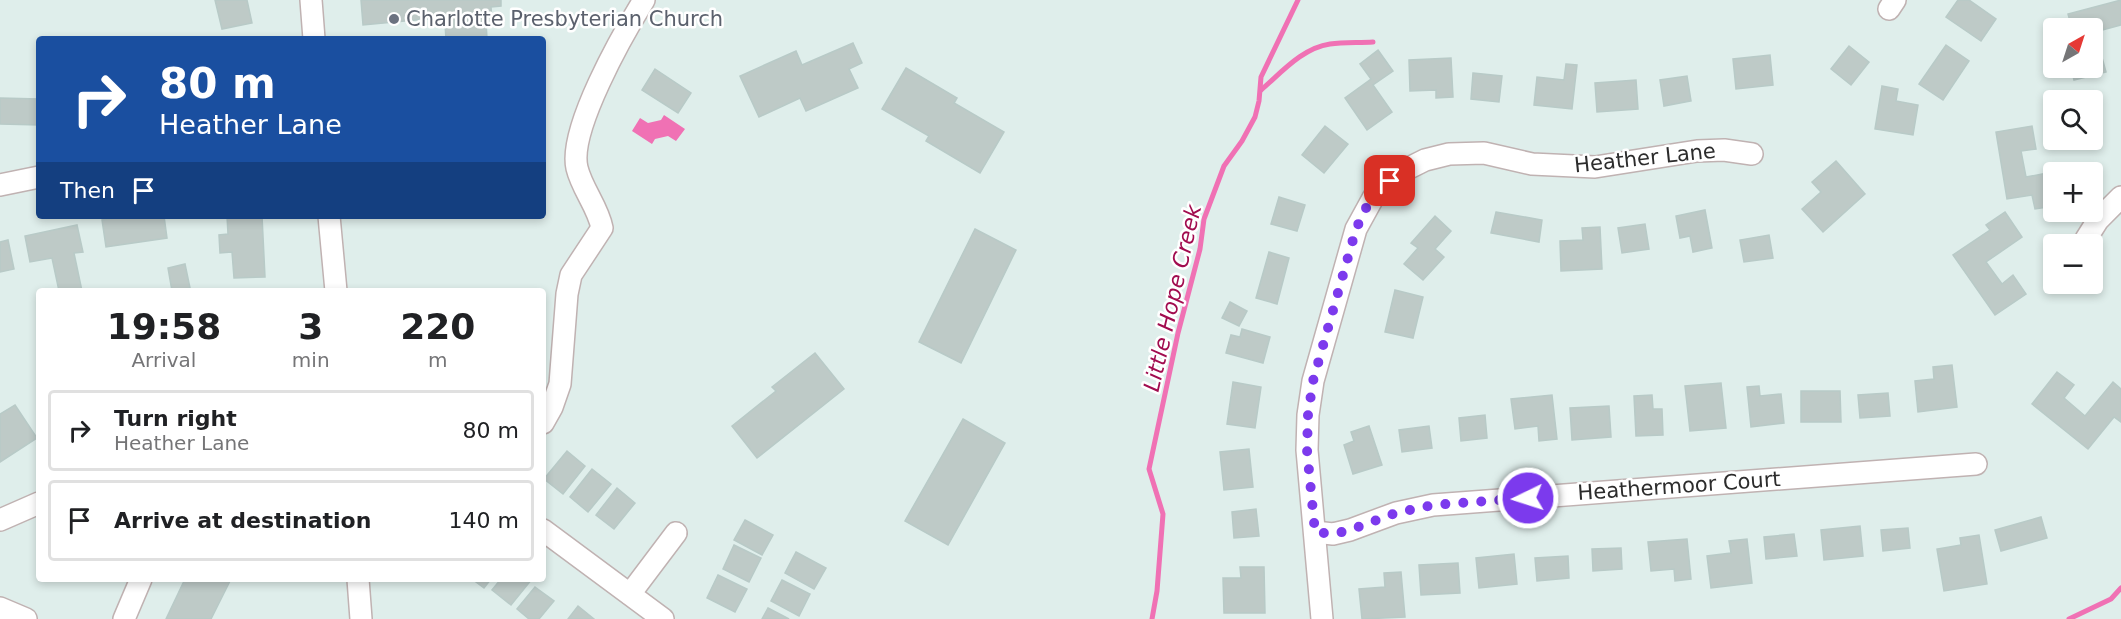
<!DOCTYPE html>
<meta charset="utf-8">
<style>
:root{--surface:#fff;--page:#f2f2f2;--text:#202124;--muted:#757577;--line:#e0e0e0}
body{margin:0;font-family:"DejaVu Sans",sans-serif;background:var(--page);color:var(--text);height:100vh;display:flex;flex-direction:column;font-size:22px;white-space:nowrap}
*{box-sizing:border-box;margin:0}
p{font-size:20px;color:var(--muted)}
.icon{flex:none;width:33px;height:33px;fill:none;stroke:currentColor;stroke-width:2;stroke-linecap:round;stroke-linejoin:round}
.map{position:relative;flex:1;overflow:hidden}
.panel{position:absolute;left:36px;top:288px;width:510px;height:294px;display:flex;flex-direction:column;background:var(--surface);border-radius:6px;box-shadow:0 3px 9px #0003}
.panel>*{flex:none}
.hud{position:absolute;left:36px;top:36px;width:510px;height:183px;border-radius:6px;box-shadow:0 3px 9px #0003;background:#1a4fa0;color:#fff;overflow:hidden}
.needle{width:39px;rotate:39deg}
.tools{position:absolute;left:2043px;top:18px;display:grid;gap:12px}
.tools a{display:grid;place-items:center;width:60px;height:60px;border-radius:6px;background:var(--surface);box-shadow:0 3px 9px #0003;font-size:30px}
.pin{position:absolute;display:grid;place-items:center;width:51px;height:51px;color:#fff;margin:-26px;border-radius:12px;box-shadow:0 3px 9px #0006}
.me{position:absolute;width:66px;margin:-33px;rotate:266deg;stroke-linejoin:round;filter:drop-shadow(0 0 4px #0008)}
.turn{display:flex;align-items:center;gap:21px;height:126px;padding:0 24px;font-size:27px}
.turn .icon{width:78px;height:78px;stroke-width:2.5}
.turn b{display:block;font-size:42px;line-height:51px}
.then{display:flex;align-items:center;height:57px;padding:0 24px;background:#0003;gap:12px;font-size:22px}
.eta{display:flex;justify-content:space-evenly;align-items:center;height:102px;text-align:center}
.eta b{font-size:36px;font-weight:600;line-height:42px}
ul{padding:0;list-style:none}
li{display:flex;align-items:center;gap:18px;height:81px;margin:0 12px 9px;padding:0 12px;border:3px solid var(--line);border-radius:6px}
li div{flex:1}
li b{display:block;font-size:22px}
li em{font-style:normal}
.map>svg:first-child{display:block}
</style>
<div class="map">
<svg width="2121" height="619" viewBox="0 0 2121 619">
<rect width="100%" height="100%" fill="#dfeeeb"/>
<path fill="#f071b4" d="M664,115L685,129L676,141L668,136L655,139L652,144L632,131L640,118L648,123L661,120Z"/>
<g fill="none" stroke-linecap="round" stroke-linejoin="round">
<g stroke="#f071b4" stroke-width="5">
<path d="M1261,90C1281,73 1302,48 1330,44C1344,42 1359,43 1373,42"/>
<path d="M1152,619L1157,591L1163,514L1149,469L1178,333L1200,249L1204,219L1224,166L1242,141L1255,117L1259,101L1261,77L1298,0"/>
<path d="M2069,619L2111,599L2121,588"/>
</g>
</g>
<g fill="#becac7" stroke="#b8cac7" stroke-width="1.5">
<path d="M215,0H247L252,23L222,29Z"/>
<path d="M361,0H501V6L491,7L492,20L486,21L487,39H446L445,24H438L437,18L363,25Z"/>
<path d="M1958,0H1969L1996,19L1981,41L1946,17Z"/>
<path d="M2121,0V25L2095,32L2106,72L2074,80L2071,68H2092V28H2072L2068,14Z"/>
<path d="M853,43L862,63L849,69L858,88L806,111L800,98L759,117L740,76L796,51L802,65Z"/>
<path d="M1946,45L1969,61L1943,100L1919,84Z"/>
<path d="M1849,46L1869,62L1851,85L1831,69Z"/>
<path d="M1378,50L1393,71L1373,85L1392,112L1367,130L1345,98L1371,79L1360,64Z"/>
<path d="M1770,55L1773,85L1736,89L1733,59Z"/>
<path d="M1451,58L1453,97L1436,98V90L1410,91L1409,60Z"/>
<path d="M1566,64L1577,65L1572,109L1534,105L1537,77L1564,80Z"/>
<path d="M906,68L957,98L954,103L1004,132L980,173L926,141L929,136L882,109Z"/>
<path d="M655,69L691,93L678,113L642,90Z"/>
<path d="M1473,73L1502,76L1499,102L1471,99Z"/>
<path d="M1687,76L1691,101L1664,106L1660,80Z"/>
<path d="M1636,80L1638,109L1597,112L1595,83Z"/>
<path d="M1882,86L1898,89L1896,101L1918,105L1913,135L1875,129Z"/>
<path d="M0,98L39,99V125L0,124Z"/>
<path d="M1325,126L1348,144L1324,173L1302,155Z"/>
<path d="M2032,126L2036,149L2021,151L2026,177L2053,172L2054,178V206L2035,209L2032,195L2007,199L1996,132Z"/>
<path d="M1836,161L1865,194L1823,232L1802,209L1821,192L1812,182Z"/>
<path d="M1279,197L1305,205L1297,231L1271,224Z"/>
<path d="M1705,210L1712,248L1693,252L1690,236L1680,238L1676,216Z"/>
<path d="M1496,212L1542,220L1539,242L1491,233Z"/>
<path d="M2005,212L2022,237L1986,262L2002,284L2013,275L2026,294L1995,315L1953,255L1990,230L1986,225Z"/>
<path d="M128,216H164L167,238L106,247L102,220Z"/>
<path d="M227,216H262L265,277L234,278L232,252L220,253L219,235L228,234Z"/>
<path d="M1435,216L1451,231L1435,249L1444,257L1423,280L1404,264L1418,248L1411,243Z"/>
<path d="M1645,224L1649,249L1622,253L1618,228Z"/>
<path d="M77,225L83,252L74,253L82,291H59L52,258L30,262L25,236Z"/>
<path d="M1600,227L1602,269L1561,271L1560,241L1583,240L1582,228Z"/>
<path d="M975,229L1016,250L961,363L919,342Z"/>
<path d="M1769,235L1773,258L1744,262L1740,240Z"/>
<path d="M8,240L14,269L0,272V242Z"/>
<path d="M1269,252L1289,258L1277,304L1256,298Z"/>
<path d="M185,264L190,288L172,291L168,268Z"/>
<path d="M1395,290L1423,297L1413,338L1385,332Z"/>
<path d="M1230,302L1247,311L1239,326L1222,318Z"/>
<path d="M1242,329L1270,337L1263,363L1226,353L1231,335L1240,337Z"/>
<path d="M815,353L844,389L757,458L732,426L776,391L772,387Z"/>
<path d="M1952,365L1957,407L1918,412L1915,381L1934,379L1933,367Z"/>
<path d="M2057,372L2074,385L2064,398L2085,416L2113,382L2121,389V422L2114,417L2088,449L2032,404Z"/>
<path d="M1233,382L1261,387L1255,428L1227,424Z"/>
<path d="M1721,383L1726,428L1690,431L1685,386Z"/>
<path d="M1759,386L1760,396L1781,394L1784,423L1751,427L1747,387Z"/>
<path d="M1801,391H1840L1841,422H1801Z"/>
<path d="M1888,393L1890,416L1860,418L1858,395Z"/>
<path d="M1552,395L1557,439L1539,441L1538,426L1515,429L1511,399Z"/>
<path d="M1652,395L1653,409H1662L1663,435L1636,436L1634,396Z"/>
<path d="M15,405L37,438L0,462V414Z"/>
<path d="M1609,406L1611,437L1572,440L1570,408Z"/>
<path d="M1485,415L1487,438L1461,441L1459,418Z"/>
<path d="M963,419L1005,443L948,545L905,521Z"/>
<path d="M1369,426L1382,465L1353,474L1344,445L1354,441L1351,432Z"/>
<path d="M1429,426L1432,448L1402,452L1399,430Z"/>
<path d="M1249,449L1253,487L1224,490L1220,452Z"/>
<path d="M567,451L585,466L563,494L544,479Z"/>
<path d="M592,469L611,484L588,512L570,497Z"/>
<path d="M617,488L635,503L614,529L596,515Z"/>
<path d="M1256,509L1259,536L1234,538L1232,512Z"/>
<path d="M2041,517L2047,538L2001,551L1995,530Z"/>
<path d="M745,520L773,535L762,555L734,540Z"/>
<path d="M1860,526L1863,556L1824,560L1821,530Z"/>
<path d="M1908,528L1910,548L1883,551L1881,530Z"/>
<path d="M1794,534L1797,556L1766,559L1764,537Z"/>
<path d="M1979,535L1987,584L1944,591L1937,549L1961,545L1960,538Z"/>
<path d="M1687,539L1691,579L1675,581L1674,569L1651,571L1648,542Z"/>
<path d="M1747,539L1752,583L1711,588L1707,556L1731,553L1729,541Z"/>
<path d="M734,545L761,558L749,582L723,569Z"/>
<path d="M1621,548L1622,569L1593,571L1592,549Z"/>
<path d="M796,552L826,568L814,589L785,573Z"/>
<path d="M1514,554L1517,584L1479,588L1476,558Z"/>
<path d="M1568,556L1569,578L1537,581L1535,558Z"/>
<path d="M1458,563L1460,593L1421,595L1419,565Z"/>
<path d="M1240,567H1264L1265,613H1224L1223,578H1241Z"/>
<path d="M1401,572L1405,617L1362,619L1359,589L1385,587L1384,573Z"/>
<path d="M718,575L747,589L735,612L707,598Z"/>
<path d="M185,579H231L211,619H166Z"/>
<path d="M472,579H491L484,588Z"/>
<path d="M501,579H532L511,605L492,590Z"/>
<path d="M782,580L810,594L799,616L771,601Z"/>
<path d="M535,587L554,601L539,619H529L517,609Z"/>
<path d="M578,606L594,619H568Z"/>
<path d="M768,608L789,619H762Z"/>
</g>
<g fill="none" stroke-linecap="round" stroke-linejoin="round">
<g stroke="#c0b2b2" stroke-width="24">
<g id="minor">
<path d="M311,0L314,39"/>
<path d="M1889,9L1895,0"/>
<path d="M0,185L39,177"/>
<path d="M329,216L336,291"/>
<path d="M2086,239L2098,220L2121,197"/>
<path d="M543,423L552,407L560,384L567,294L571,275L602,228C598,207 582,189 577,168C568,130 623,34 644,0"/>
<path d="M0,520L39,503"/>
<path d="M543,530L663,619"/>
<path d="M1315,532L1333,534L1350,530L1396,513L1433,505L1976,464"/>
<path d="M358,579L361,619"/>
<path d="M630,594L676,533"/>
<path d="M0,608L26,619"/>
<path d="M124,619L141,579"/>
<path d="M1322,619L1307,450L1308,415L1313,381L1356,229L1373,198L1390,181L1403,171L1425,160L1449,154L1484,153L1532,164L1595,167L1697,151L1724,150L1752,154"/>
</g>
</g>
<use href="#minor" stroke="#fff" stroke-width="21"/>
</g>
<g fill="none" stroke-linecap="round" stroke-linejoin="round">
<path stroke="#7c3aed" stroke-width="10" stroke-dasharray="0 18" d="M1390,181L1366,208L1356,229L1313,381L1308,415L1307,450L1315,532L1334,534L1350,530L1396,513L1433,505L1528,498"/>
</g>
<circle fill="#6b7280" stroke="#fff" stroke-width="2" cx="394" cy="19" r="6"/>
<g text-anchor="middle" stroke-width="5" stroke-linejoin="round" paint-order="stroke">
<g font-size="21" fill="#5b616d" stroke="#fff" text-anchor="start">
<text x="406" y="26">Charlotte Presbyterian Church</text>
</g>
<g font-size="21" fill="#2c2c2c" stroke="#fff">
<text transform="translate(1645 158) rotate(-6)" y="7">Heather Lane</text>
<text transform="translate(1679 486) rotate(-4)" y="7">Heathermoor Court</text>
</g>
<g font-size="22" font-style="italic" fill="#a10c4f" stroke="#fff">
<text transform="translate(1172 298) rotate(-77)" y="8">Little Hope Creek</text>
</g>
</g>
</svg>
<div class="tools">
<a><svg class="needle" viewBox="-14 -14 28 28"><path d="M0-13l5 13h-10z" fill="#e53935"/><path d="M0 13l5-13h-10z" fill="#757577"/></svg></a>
<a><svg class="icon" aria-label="search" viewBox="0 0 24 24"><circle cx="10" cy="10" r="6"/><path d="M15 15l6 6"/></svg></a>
<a>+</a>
<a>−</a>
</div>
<div class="pin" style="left:1390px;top:181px;background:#d93025"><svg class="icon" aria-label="arrive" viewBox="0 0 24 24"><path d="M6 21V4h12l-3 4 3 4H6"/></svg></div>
<svg class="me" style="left:1528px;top:498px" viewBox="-20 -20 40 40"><circle r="17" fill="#7c3aed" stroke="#fff" stroke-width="3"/><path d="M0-11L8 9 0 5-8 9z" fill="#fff"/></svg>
<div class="hud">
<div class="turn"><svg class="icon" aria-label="right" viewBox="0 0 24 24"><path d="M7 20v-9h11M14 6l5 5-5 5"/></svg><div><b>80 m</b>Heather Lane</div></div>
<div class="then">Then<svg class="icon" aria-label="arrive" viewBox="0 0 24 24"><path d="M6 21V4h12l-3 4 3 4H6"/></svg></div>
</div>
<section class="panel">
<div class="eta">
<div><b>19:58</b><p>Arrival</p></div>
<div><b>3</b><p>min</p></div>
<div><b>220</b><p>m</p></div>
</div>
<ul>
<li><svg class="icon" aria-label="right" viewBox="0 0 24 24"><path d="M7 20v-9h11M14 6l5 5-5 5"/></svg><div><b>Turn right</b><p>Heather Lane</p></div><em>80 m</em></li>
<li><svg class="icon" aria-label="arrive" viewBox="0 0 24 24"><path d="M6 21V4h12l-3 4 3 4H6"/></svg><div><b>Arrive at destination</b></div><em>140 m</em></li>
</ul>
</section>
</div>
